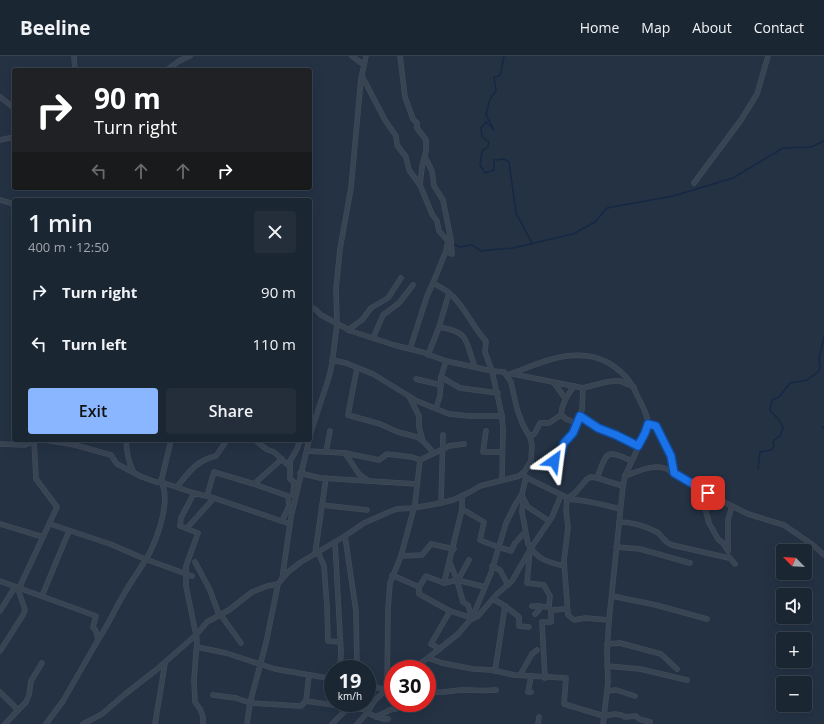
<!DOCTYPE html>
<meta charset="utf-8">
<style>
:root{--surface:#1b2633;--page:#242e3b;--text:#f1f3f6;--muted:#a0a5ac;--line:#39434e;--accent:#89b6ff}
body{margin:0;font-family:"Open Sans",sans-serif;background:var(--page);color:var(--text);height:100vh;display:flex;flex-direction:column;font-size:15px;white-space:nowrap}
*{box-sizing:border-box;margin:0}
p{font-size:13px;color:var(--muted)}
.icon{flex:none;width:22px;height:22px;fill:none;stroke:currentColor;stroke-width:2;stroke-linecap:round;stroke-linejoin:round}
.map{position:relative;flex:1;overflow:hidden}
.side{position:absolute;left:12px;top:142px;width:300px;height:244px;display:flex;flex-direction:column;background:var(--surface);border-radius:4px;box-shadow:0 4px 16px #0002,0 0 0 1px var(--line)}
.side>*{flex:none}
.hud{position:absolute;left:12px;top:12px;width:300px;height:122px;border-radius:4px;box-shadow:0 4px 16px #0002,0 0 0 1px var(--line);background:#202124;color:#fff;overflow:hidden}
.needle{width:26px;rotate:294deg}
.controls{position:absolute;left:776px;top:488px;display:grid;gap:8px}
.controls a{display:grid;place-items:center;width:36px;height:36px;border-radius:4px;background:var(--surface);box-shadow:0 4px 16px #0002,0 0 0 1px var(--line);font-size:20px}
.speed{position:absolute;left:324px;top:604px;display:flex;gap:8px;font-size:20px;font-weight:700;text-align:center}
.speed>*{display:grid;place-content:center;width:52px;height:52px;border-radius:50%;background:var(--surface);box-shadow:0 4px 16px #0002,0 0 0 1px var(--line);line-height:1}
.speed small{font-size:10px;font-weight:400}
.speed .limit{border:6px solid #d22;background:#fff;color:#111}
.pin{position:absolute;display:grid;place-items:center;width:34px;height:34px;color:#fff;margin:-17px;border-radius:8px;box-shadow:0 2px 6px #0006}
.me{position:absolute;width:44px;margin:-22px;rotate:31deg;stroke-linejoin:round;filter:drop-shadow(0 0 3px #0008)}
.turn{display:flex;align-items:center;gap:14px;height:84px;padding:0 16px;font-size:18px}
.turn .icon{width:52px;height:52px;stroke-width:2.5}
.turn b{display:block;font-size:28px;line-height:34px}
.lanes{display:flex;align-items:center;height:38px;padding:0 16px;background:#0003;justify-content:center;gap:20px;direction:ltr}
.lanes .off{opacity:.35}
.round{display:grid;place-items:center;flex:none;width:42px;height:42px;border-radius:4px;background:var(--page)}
.summary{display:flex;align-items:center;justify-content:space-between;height:68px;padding:0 16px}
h1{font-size:24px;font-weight:600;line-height:30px}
.cta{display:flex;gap:8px;margin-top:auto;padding:8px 16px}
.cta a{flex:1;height:46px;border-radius:4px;background:var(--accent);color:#111;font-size:16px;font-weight:600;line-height:46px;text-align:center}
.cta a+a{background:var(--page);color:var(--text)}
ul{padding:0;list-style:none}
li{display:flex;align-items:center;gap:12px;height:52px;padding:0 16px}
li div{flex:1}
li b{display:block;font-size:15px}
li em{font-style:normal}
header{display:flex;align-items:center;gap:24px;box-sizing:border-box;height:56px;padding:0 20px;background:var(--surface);border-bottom:1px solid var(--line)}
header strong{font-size:19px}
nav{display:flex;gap:22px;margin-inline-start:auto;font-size:14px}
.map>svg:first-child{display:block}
</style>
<header>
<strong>Beeline</strong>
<nav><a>Home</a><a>Map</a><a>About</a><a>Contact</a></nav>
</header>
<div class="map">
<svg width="824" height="668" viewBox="0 0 824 668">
<rect width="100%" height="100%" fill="#243244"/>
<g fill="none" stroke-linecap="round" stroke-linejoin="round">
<g stroke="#162844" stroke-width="1.5">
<path d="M504,0L501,16L499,20L494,21L496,35L490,43L486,59L494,74L486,66L481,72L482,81L489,86L488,91L482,95L480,109L485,117L494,114V104L504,103L509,106L516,157L532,187"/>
<path d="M453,188L460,191L472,189L481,195L489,194L513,192L573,178L595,166L607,152L673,140L733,122L783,92L811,91L824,85"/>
<path d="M822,371L824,372"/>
<path d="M758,413L760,396L771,394L774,390L773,385L780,380L783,372L779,364L770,354L772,344L779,341L790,327L807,324L818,316L820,311L819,303L824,281"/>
</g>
<g stroke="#424d5d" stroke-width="5.5">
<g id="street">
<path d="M74,0L75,14"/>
<path d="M352,0L364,9"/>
<path d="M400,0L405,41L413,63L417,67V72L426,84V95L422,111L420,129"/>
<path d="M167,14L179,5L190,0"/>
<path d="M362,20L385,64L396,80L397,89L406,101L409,114L420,129L432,158L437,165L439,175L448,185L446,195L452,198L451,184L443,144L434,130L432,115L425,101"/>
<path d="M0,41L14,52"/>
<path d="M0,84L14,81"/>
<path d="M694,127L741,64L757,38L768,0"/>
<path d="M0,144L14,148"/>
<path d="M446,195L433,227C438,230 445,233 449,237C464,248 472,271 486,285L485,296L492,315L502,360L503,373L502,424"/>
<path d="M439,271L449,237"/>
<path d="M348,274L362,264L371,252L388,242L401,222"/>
<path d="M373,282L383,259L399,247L413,229"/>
<path d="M410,293L427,240L433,227"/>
<path d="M428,299L439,271C471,276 465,286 475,311"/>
<path d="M332,304L346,307L373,318L417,345L449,358L469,360H502"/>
<path d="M357,312L348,359L380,368L398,376L417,381L423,385L433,396"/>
<path d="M513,318L583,332L606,326L615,325H620L634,331"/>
<path d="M507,319C539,308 573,289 607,306C621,314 631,324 637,339C641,348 649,360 648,370L625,420L623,430L609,564L607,596L608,626L603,668"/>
<path d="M441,321L460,332L498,337"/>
<path d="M416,323L441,329"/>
<path d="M554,327L565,342"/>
<path d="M409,340L419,360V371L423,385"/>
<path d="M436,352L440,340L441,321L446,305"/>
<path d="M561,359L566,363L576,367"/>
<path d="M580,360L598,372L616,379L638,390"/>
<path d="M648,368L656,370L671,400L673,417L682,423L698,430L718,443L748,458L784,469L813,489L824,499"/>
<path d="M486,375L483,396H502"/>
<path d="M310,379L329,321L332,308L337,268L336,233L340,193L351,132L361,23L366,0"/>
<path d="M530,381L535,377L540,367H549L561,359C562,347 567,340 574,330"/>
<path d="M126,384C127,396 128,405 133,415"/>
<path d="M171,384L161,426L194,437"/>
<path d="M255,384L266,393L274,396L290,411"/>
<path d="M0,388L25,389L37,384"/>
<path d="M307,395L345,397L379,404L387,398L412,401L420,404L449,390L464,388"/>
<path d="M326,396L330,375"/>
<path d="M345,397L359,418L367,424"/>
<path d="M528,411L554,405L560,401L564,387L573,377L576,367L582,354L583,332"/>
<path d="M300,417L320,422L417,428"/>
<path d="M625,420C641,414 659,405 673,417"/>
<path d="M525,421L566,441L567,443C586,444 602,448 620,453"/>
<path d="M597,422L623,430"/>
<path d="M691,427L705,452L709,467L718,483L723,487L728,495"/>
<path d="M254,428L282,403"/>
<path d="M177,431C188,417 197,404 216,400L227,384"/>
<path d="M522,438L523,444L522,456L528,488C538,504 547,506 564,510"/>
<path d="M293,439L294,426L290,423V405L297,393L299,387L302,384"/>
<path d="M207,440L214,416L254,428L288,440L289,450L282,465"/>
<path d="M523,442L528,451L549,465"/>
<path d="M441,447L443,379"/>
<path d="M322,449L367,454"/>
<path d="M462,453L484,466L480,484L498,491L511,495L515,487L525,476"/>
<path d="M619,466C632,466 645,470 657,476C663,480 662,485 672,489L729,502"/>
<path d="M0,468L43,481"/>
<path d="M50,468L110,488L145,503L192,520"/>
<path d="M187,472L214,442"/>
<path d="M345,480L356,555L357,613"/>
<path d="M335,486L341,596L340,613"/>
<path d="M616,491L640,493L690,507"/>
<path d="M728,493V464L732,450"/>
<path d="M530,494L527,527L544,529L550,540L549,551L532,550"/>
<path d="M318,496L324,510L327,551L328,585L340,586"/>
<path d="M315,498L326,422"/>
<path d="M401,500L422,499L431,488L454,493"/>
<path d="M729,501L735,508"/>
<path d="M195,506L210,534L219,559"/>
<path d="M450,507L457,524L463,546L468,549L472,562"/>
<path d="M492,510L500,514L508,529"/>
<path d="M392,519L419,531L426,520L444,527L457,524L485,531"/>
<path d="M282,523L291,461L309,384"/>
<path d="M458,524L469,504"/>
<path d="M0,525L96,560L93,571L96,575L98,584C108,569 115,553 124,538C132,523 144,509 151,494C159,477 171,442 161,426H156L142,421L117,408L111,399L75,389L45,384"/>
<path d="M444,527L462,453V440"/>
<path d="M419,531V538L450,555L472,562"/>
<path d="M42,540L69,475"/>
<path d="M612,540L656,549L707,563"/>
<path d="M493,543L505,550L519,561V570L529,571"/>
<path d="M0,555L13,534L18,533L20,530L57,451L36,423L34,385"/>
<path d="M220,558L241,587"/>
<path d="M535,558L539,554V550"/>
<path d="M472,562L491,517L506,467L515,449L522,438L526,421"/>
<path d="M609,564L585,562L574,564L568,559L564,505L568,471L566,454L567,443L576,436L587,423L591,421L597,422C607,397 604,392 632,405"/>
<path d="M607,588L620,587L661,598L677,613"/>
<path d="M197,591L226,597L275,613L333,623"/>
<path d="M440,593L431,588L450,555"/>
<path d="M0,595L23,559L25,554L18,533"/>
<path d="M428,602L442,607L473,613L492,614L514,619L566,622L564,648L604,660L615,658L621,659L625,661L636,660L639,663L650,666"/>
<path d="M607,610L640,613L687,624"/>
<path d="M412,613L428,602L458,578L470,564L478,560L497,538L512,525L531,492L552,461L561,439"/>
<path d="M495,615L505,550"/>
<path d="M520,619L532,598L537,594"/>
<path d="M545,622L542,566H551V554L567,553"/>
<path d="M367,629L387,634L393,637"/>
<path d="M387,634L388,553L390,527L401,500L415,448L420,404"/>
<path d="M427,635C440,639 451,634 464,634C475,634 485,635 496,634"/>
<path d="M607,635L616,634L635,640"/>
<path d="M0,636L18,654"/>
<path d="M367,636L374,631"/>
<path d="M531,636H528L531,621"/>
<path d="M213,639L236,642L250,647L301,650L306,645L368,654"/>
<path d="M306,645L309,619"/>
<path d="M367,657L383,663H388"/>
<path d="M376,661L390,654L412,649"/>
<path d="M5,668L26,646L29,639L31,625L42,607"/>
<path d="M46,668L63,645L98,584"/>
<path d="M83,668L102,658L124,639L156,614L196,579L207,566L229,554L252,536L267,530L278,528"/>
<path d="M155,668L165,607"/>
<path d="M203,668V661L200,653L195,646L194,624L197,584L186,530V510L198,477L180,470L181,462L194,437L214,442L290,468"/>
<path d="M247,668L250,647L266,587L278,528L288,516L301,506L345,480L364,467L389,456L397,453L413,452L436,448L453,444L470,436L480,430L519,420L525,415L531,405L532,389L530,381L523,369L517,353L511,326L504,316L492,315L446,305L422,296L394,289L351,275L321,259L315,253L310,251"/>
<path d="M332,668L353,647"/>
<path d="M357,668L367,657L375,644L393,628"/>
<path d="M538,668L539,661"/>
</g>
</g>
<use href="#street" stroke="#394453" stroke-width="4.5"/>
</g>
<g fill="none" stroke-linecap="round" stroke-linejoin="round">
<g stroke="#114b97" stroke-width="10">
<path id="route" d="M554,405L560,401L564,387L573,377L580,360L598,372L616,379L638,390L645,377L648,368L656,370L671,400L674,417L708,437"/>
</g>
<use href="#route" stroke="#1a73e8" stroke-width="7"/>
</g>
</svg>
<div class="controls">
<a><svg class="needle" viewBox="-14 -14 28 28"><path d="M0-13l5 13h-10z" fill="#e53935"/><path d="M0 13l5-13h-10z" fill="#a0a5ac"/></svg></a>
<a><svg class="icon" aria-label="sound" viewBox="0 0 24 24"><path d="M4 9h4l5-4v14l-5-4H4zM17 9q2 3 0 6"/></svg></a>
<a>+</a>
<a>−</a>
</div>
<div class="speed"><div>19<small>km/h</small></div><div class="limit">30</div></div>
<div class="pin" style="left:708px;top:437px;background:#d93025"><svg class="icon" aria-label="arrive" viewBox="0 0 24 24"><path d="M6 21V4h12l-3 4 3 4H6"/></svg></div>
<svg class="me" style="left:554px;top:405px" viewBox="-20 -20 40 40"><path d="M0-17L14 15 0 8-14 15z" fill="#1a73e8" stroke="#fff" stroke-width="4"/></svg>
<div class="hud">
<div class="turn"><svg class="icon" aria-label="right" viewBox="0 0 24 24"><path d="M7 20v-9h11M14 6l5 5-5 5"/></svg><div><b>90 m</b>Turn right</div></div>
<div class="lanes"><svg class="icon off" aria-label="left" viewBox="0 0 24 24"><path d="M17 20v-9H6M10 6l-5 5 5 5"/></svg><svg class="icon off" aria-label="ahead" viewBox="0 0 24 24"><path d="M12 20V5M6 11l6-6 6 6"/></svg><svg class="icon off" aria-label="ahead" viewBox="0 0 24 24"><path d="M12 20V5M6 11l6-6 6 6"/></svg><svg class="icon" aria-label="right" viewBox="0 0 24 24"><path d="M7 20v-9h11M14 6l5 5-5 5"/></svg></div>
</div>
<section class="side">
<div class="summary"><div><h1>1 min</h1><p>400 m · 12:50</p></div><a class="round"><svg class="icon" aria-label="close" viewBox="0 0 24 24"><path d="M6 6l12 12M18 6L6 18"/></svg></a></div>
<ul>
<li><svg class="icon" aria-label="right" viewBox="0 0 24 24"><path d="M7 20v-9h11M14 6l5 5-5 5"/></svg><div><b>Turn right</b></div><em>90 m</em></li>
<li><svg class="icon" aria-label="left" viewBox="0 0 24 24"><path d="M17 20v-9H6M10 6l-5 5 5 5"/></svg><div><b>Turn left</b></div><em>110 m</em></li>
</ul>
<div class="cta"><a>Exit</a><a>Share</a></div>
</section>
</div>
